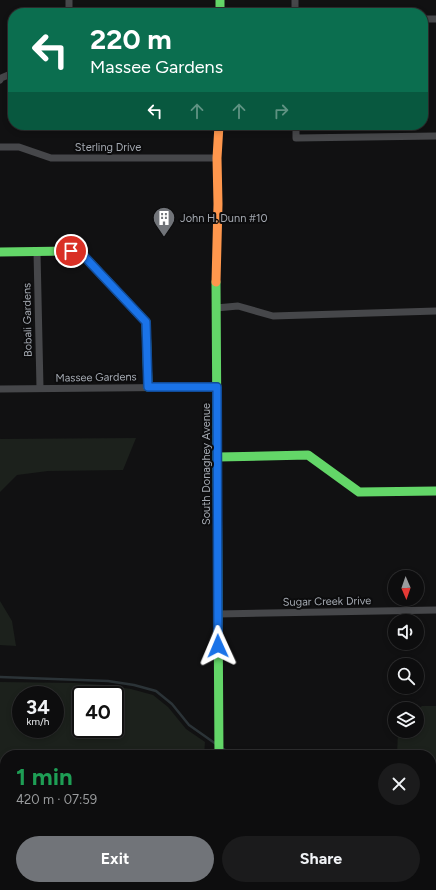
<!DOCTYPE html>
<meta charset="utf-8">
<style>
:root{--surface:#0d0d0e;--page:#1b1b1c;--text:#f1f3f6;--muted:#9a9c9e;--line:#2d2d2e;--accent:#717479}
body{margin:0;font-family:Figtree,sans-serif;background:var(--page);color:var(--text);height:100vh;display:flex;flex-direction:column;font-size:15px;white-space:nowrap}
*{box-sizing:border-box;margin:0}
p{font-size:13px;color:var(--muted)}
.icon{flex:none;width:22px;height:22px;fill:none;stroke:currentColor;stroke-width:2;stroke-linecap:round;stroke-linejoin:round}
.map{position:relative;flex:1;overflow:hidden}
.panel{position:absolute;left:0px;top:750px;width:436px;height:140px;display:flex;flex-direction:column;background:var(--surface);border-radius:16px 16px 0 0;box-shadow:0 2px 6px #0003,0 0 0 1px var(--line)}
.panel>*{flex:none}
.guide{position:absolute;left:8px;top:8px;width:420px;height:122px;border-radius:16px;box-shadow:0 2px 6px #0003,0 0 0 1px var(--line);background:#0b6e4f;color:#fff;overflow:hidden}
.needle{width:26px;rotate:178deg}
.fabs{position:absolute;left:388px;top:570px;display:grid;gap:8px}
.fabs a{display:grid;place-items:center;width:36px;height:36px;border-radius:50%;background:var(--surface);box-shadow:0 2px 6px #0003,0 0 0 1px var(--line);font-size:20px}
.speed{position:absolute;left:12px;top:686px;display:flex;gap:8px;font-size:20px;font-weight:700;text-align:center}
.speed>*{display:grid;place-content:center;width:52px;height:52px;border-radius:50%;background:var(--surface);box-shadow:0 2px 6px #0003,0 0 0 1px var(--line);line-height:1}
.speed small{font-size:10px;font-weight:400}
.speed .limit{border:2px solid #111;border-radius:6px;background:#fff;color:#111}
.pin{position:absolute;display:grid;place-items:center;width:34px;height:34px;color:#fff;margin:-17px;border:2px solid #fff;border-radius:50%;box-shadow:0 1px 4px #0007}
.me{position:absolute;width:44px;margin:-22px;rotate:359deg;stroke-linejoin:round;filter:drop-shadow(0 0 3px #0008)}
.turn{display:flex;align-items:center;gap:14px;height:84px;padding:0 16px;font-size:18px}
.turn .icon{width:52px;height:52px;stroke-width:2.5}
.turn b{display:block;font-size:28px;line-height:34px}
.lanes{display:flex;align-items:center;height:38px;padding:0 16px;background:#0003;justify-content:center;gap:20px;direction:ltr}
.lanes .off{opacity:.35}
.round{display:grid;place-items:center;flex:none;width:42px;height:42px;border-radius:21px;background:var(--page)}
.overview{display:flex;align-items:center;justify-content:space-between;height:68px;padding:0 16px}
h1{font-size:24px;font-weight:700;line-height:30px;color:#1e9e55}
.cta{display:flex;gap:8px;margin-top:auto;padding:8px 16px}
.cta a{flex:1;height:46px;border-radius:24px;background:var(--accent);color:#fff;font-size:16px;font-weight:700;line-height:46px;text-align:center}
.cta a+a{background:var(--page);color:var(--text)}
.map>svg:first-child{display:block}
</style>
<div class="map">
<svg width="436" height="890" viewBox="0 0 436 890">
<rect width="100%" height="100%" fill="#111112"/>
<g fill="#1c211c" fill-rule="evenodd">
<path d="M136,438L123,470L48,471L17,475L0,492V439Z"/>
<path d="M0,601L12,621L16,646L0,645Z"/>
<path d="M0,682L75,683L105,685L131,689L153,695L168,707L186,729L205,742L204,755H5V821H0ZM21,695H55V729H21ZM81,695H115V729H81Z"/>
<path d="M422,706H436V850H431V755H397L398,731H417V710Z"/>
</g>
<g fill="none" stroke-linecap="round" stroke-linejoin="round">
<g stroke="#2b3337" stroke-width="2.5">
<path d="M0,677L108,681L134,685L156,691L172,704L189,725L216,744"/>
<path d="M222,748L233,755"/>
<path d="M389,885L395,890"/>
</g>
<g stroke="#46474a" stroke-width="7">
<path d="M69,0V7"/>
<path d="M295,0V13"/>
<path d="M423,19H436"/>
<path d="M0,80L1,78L13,73"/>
<path d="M296,125V138L436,136"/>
<path d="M0,147H19L51,158H217"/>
<path d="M37,252L40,388"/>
<path d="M216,308L238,306L273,316L436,311"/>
<path d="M0,389L217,387"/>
<path d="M218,614L436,610"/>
<path d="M0,877L5,878"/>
<path d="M27,885V890"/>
<path d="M143,885V890"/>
</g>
<g stroke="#63d668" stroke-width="9">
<path d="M220,0V13"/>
<path d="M0,252L71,251L82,254L146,322L148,387"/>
<path d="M216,282L219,755"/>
<path d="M218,457L308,455L359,492L436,491"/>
<path d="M218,885V890"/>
</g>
<path stroke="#ff974d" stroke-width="9" d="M216,282L218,204L217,158L219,125"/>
</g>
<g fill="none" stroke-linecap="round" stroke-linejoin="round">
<g stroke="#114b97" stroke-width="10">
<path id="route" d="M71,251L82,254L146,322L148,387H217L218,646"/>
</g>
<use href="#route" stroke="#1a73e8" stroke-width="7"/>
</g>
<defs>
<g id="building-pin" transform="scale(1.15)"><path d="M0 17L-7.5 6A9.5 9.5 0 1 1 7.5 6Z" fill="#717479" stroke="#0c0c0d"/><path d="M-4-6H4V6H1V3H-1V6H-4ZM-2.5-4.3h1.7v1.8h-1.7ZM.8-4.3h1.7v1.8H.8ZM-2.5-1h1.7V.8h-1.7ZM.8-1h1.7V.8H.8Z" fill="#fff"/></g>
</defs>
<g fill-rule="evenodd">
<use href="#building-pin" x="164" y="218"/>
</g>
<g text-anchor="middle" stroke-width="4" stroke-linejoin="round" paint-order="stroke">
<g font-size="11" fill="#a4a9b1" stroke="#0c0c0d">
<text x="108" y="151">Sterling Drive</text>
<text transform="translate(27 320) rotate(-91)" y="4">Bobali Gardens</text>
<text transform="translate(96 377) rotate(-1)" y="4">Massee Gardens</text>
<text transform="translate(206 464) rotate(-90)" y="4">South Donaghey Avenue</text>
<text transform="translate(327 601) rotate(-1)" y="4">Sugar Creek Drive</text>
</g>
<g font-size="11" fill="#a4a9b1" stroke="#0c0c0d" text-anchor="start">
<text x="180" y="222">John H. Dunn #10</text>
</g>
</g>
</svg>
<div class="fabs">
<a><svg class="needle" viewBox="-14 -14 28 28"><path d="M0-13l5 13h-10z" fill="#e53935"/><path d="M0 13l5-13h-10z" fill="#9a9c9e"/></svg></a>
<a><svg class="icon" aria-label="sound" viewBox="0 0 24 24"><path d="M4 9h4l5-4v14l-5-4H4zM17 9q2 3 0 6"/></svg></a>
<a><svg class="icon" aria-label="search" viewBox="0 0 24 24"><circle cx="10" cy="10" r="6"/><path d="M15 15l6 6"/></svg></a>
<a><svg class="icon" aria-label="layers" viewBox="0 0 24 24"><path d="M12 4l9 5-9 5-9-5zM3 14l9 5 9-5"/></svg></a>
</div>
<div class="speed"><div>34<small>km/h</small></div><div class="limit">40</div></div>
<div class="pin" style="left:71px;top:251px;background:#d93025"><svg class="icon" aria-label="arrive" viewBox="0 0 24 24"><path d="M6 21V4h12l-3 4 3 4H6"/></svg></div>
<svg class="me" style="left:218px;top:646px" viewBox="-20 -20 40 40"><path d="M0-17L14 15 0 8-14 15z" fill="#1a73e8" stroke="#fff" stroke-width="4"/></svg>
<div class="guide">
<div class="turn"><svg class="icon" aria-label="left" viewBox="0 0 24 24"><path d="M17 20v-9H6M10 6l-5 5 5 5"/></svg><div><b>220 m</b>Massee Gardens</div></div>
<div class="lanes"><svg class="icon" aria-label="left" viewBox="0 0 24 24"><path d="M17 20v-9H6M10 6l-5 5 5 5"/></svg><svg class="icon off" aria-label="ahead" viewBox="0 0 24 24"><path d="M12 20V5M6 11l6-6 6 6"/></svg><svg class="icon off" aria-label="ahead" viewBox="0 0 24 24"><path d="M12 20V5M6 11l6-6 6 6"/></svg><svg class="icon off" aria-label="right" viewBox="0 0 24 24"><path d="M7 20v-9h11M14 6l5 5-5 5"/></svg></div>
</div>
<section class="panel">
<div class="overview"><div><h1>1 min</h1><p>420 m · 07:59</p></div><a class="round"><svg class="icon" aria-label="close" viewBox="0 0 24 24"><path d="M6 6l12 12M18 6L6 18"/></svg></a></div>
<div class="cta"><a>Exit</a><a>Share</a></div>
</section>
</div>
